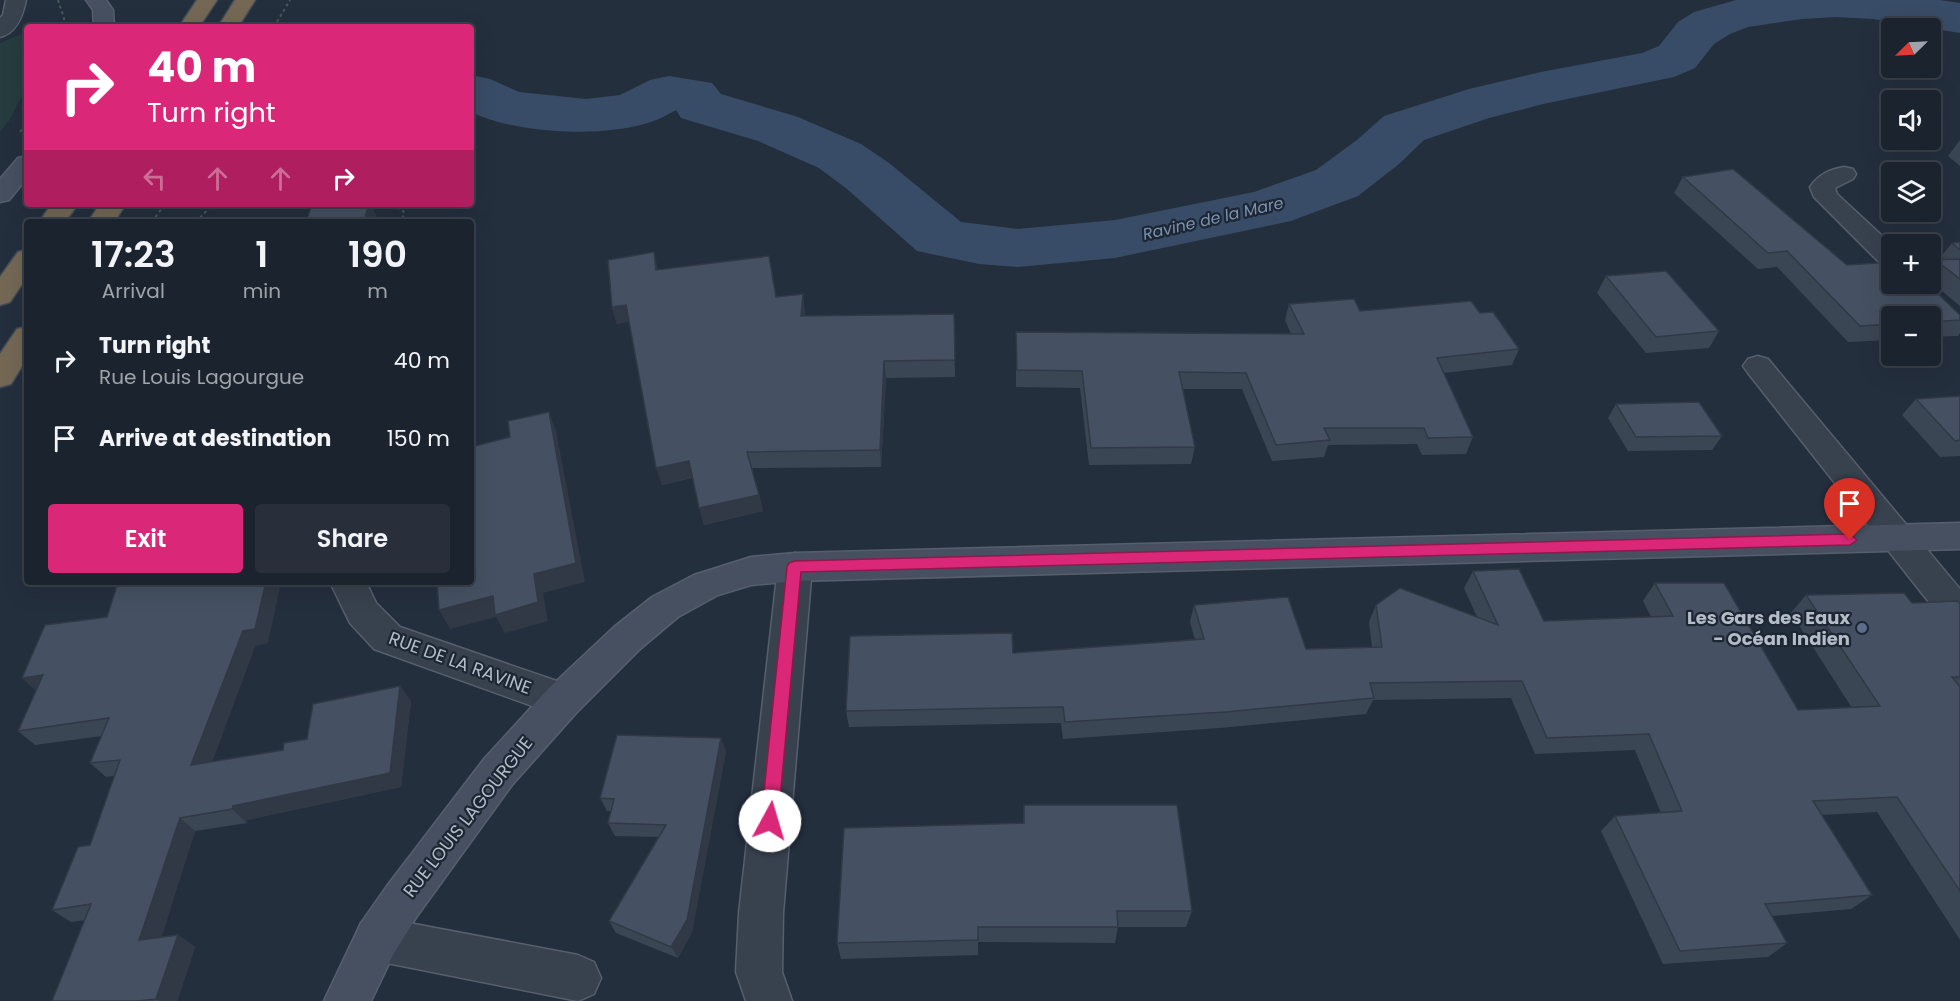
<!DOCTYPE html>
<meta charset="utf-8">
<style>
:root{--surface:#1b232e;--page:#282f3a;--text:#f1f3f6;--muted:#a0a4aa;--line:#39404a;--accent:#db2777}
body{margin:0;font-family:Poppins,sans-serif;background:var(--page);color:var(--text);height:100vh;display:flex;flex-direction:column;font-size:22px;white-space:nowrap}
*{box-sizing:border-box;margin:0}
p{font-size:20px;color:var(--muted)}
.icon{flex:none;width:33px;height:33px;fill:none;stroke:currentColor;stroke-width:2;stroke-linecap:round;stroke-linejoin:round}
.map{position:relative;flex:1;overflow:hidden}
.drawer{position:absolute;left:24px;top:219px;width:450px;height:366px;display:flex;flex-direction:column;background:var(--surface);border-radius:6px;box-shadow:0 6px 24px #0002,0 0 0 2px var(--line)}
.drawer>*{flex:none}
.guide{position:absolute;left:24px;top:24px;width:450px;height:183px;border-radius:6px;box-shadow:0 6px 24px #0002,0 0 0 2px var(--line);background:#db2777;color:#fff;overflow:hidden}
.needle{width:39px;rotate:246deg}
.buttons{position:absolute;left:1881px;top:18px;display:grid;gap:12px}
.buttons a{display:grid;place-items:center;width:60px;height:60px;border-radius:6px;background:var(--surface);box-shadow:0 6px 24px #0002,0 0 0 2px var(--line);font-size:30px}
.pin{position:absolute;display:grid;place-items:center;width:51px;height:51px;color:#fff;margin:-62px -26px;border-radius:50% 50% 50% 0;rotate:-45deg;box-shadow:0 0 6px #0007}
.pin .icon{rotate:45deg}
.me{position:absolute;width:66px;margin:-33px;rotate:6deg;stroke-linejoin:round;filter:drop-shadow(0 0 4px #0008)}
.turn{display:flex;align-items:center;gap:21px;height:126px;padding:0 24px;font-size:27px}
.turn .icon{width:78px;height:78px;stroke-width:2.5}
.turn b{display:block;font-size:42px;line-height:51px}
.lanes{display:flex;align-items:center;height:57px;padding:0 24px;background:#0003;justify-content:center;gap:30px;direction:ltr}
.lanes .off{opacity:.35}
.eta{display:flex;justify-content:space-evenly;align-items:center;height:102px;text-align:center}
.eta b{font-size:36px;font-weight:600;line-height:42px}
.cta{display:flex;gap:12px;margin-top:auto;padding:12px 24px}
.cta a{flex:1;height:69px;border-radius:6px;background:var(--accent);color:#fff;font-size:24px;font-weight:600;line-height:69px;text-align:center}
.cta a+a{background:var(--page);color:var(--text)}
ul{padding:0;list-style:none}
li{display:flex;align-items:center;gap:18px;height:78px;padding:0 24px}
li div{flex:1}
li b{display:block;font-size:22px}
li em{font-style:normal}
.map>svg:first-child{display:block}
</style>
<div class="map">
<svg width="1960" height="1001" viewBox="0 0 1960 1001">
<rect width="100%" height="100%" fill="#242f3e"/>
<path fill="#263c3f" d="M27,32V86L9,121L0,131V43Z"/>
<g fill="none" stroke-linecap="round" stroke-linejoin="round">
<path fill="#394c67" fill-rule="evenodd" d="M1736,0H1940L1960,3V33L1873,19L1836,17L1802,19L1748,27L1730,34L1714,44L1695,68L1674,77L1543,104L1489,118L1424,140L1399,164L1358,196L1291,221L1115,258L1018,267L979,264L917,251L847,189L819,168L758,141L681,118L676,110C668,114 660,119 651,122C603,138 516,134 471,112V75L490,79L519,92L586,99L620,95L650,80L669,76L712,83L721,94L798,117L861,144L889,163L961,222L1018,229L1115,220L1254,192L1316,170L1357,140L1384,116L1469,89L1541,72L1642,53L1659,46L1678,22L1694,12Z"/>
<g stroke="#565f6c" stroke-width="3">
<g id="street">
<path d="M6,0H26C23,15 17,33 0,37V18L3,15Z"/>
<path d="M1844,167L1853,169L1856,174L1853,179L1835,188L1837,194L1892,245V268L1883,266L1814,197L1810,187C1819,174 1829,170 1844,167Z"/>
<path d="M1758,356L1768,359L1960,589V630L1947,625L1748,373L1743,366L1748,359Z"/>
<path d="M795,553L807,557L812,567L783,913L782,972L792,1001H746L736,972L739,913L778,567L783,557Z"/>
<path d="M330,582H366L376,603L400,627L577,688L582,700L577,712L563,717L374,649L350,623Z"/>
<path d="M377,917L578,955L594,962L601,978L594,994L578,1001L377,961L361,955L355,939L361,923Z"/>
</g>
</g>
<g stroke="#565f6c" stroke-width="3">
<g id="secondary">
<path d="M86,0H106L113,10L114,27H94L93,10Z"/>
<path d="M27,156V178L9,200L0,202V179L18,158Z"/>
<path d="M1960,523V549L795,581L751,585L718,595L678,617L640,649L577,712L512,785L417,916L393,955L371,1001H324L361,923L387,886L484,759L549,688L614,627L652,597L694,575L751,557L795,553Z"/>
</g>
</g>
<g stroke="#434c59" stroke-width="3">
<g id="highway">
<path d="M197,0H217L199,27H179Z"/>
<path d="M235,0H255L238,27H218Z"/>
<path d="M52,204H78L65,222H39Z"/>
<path d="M100,204H126L114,222H88Z"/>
<path d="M27,250V277L10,302L0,305V277L18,252Z"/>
<path d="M27,327V358L11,384L0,387V354L17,329Z"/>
</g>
</g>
<g stroke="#44595c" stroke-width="2" stroke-dasharray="3 3" stroke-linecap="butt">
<path d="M58,0L64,18V27"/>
<path d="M274,27L290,0"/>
<path d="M20,132L27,123"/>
<path d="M392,204L404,212L402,222"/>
<path d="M152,222L165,204"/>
<path d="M196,222L213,204"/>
</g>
<use href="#street" fill="#38414e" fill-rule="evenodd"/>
<use href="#secondary" fill="#465061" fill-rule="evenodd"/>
<use href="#highway" fill="#746855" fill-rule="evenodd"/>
</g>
<g fill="#3b4654">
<path d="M1960,140V166L1948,156Z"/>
<path d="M1683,177L1847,265L1960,315V333L1958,336L1930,337V316H1892V340L1848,342L1777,267L1758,269L1674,193Z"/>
<path d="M1960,242V306L1930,281V260H1941L1940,258L1952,243Z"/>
<path d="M659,269L776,297L805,310V316L954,314L955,377L886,378L881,467L752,468L763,511L704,525L692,478L662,485L630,321L617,324L612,307Z"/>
<path d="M1606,276L1719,331L1709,348L1646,353L1597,293Z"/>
<path d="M1289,304L1360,311L1480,313L1519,349L1512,365L1444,373L1473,437L1466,454L1422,455L1417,444L1328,445L1324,457L1272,461L1242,389H1183L1195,447L1191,464L1089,465L1080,388L1016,387V332L1291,334L1285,320Z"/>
<path d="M1960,396V456L1940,457L1902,415L1916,399Z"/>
<path d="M1616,404L1722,436L1712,450L1628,451L1608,418Z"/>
<path d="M1473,571L1544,621L1651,617L1643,601L1655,583L1798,710L1852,708L1791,613L1806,595L1912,603L1960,604V940L1877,812L1821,815L1872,895L1851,909L1772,916L1787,943L1768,957L1663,964L1601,831L1615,816L1661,813L1635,750L1535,754L1511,698L1373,700L1366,714L1220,728L1063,739L1061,723L849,727L846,711L1013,653L1195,640L1190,622L1194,605L1306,649L1372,647L1369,622L1376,605L1477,617L1464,588Z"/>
<path d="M107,617L268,643L255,646L212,762L283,750L307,739L400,686L411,701L401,787L247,820V823L195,831L161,937L178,935L195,947L177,1001H52L85,920L71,922L52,910L90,845L114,776L106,777L90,763L102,736L35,745L18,731L36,690L22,678Z"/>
<path d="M726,751L692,932L678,958L616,933L609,921L658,837L615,836L608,823L611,811H607L600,798Z"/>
<path d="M1024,805L1192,911L1186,927H1118L1115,943L978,942V955L841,959L837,943L1023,823Z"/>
</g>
<g fill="#303945">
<path d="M369,204H371L377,217L376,222H364Z"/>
<path d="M654,252L658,269L661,286L656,270Z"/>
<path d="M803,294L805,310L804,333L801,316Z"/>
<path d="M626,305L631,321L617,324L612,307Z"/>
<path d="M884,361L886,378L881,467L880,450Z"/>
<path d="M549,412L556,431L585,582L543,593L548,621L505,633L496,617L450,629L439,610L534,574Z"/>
<path d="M689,461L693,477L662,485L656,468Z"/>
<path d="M759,495L763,511L704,525L699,508Z"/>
<path d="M266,582H281L268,643L255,646L206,779L191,765L243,631Z"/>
<path d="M43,675L39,693L22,678Z"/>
<path d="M400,686L411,701L401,787L247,820V823L232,809L233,806Z"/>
<path d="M721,738L726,751L692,932L678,958L671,947Z"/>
<path d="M180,818L195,831L157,952L139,940Z"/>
<path d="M178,935L195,947L177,1001H160L156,999Z"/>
</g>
<g fill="#455162" stroke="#303945" stroke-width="1.5">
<path d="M1733,169L1847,265L1892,262V284H1928L1960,315V320L1930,322V316H1892V324L1860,326L1787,251L1768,253L1683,177Z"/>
<path d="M312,204H369L364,222H306Z"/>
<path d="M1960,242V250L1952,243Z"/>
<path d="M654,252L656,270L769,256L776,297L803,294L801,316L954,314L955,360L884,361L880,450L747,452L759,495L699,508L689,461L656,468L626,305L612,307L608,260Z"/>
<path d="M1960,259V279L1942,265H1930V260Z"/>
<path d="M1666,271L1719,331L1656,337L1606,276Z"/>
<path d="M1354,299L1360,311L1471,301L1480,313L1493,312L1519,349L1437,358L1473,437L1428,438L1424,428H1324L1330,440L1276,445L1246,373L1179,372L1195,447L1091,448L1082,371L1017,370L1016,332L1304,334L1289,304Z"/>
<path d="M1960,396V440L1955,441L1916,399Z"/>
<path d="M1699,402L1722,436L1636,437L1616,404Z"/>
<path d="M549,412L576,563L534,574L538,602L495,615L493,596L439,610L437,582H471V447L510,437L508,421Z"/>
<path d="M1519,569L1544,621L1673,616L1655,583H1724L1798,710L1880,706L1806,595L1904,593L1912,603L1957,601L1960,604V677H1952L1960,687V891L1897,797L1813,801L1872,895L1765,904L1787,943L1680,951L1615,816L1682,811L1649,734L1547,738L1522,681L1370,683L1374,698L1225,712L1065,722L1063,707L846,711L850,636L1012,633L1013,653L1204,639L1194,605L1288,597L1306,649L1382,647L1376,605L1400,588L1498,625L1473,571Z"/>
<path d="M118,582H266L255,629L243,631L191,765L283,750L284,743L307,739L313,704L400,686L390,773L233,806L232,809L180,818L139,940L178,935L156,999L138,1001H52L91,904L52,910L78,847L90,845L120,760L90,763L109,718L18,731L43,675L22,678L45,625L107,617Z"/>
<path d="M617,735L721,738L687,920L671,947L609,921L666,825L608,823L614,799L600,798Z"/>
<path d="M1024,805H1177L1192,911H1117L1118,927H978V940L837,943L844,828L1024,823Z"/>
</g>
<path fill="#db2777" stroke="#8e194d" stroke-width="1.5" d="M1850,534L1857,540L1850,545L801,572L778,821L776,826L770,829L764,826L761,821L787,567L789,563L795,561Z"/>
<circle fill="#5c6f8a" stroke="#1d2633" stroke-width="2" cx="1862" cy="628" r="6"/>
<g text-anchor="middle" stroke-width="4.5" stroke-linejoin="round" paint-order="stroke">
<g font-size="16" font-style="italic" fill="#7c92b1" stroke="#1d2633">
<text transform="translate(1213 218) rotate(-13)" y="6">Ravine de la Mare</text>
</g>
<g font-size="18" font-weight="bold" fill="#b4bcc9" stroke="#1d2633" text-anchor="end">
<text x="1850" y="624">Les Gars des Eaux<tspan x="1850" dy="21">- Océan Indien</tspan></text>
</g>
<g font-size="18" fill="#b4bcc9" stroke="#1d2633">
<text transform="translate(460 663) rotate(20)" y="6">RUE DE LA RAVINE</text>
<text transform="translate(468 817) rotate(-52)" y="6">RUE LOUIS LAGOURGUE</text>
</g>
</g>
</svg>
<div class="buttons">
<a><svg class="needle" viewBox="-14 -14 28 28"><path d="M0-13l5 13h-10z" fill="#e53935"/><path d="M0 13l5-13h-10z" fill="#a0a4aa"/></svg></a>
<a><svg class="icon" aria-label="sound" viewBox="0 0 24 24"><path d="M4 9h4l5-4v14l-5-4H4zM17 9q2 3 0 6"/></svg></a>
<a><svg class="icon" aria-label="layers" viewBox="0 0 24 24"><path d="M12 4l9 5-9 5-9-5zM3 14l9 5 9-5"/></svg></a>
<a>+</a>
<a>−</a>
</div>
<div class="pin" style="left:1850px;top:540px;background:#d93025"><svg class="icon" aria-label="arrive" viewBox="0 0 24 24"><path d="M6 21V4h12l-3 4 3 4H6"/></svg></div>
<svg class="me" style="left:770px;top:821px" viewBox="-20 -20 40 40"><circle r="19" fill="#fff"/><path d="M0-13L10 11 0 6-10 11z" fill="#db2777"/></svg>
<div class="guide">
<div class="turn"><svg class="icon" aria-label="right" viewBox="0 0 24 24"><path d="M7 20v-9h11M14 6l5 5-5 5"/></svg><div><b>40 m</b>Turn right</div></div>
<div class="lanes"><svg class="icon off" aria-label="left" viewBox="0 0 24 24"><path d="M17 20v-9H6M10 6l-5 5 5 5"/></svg><svg class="icon off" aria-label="ahead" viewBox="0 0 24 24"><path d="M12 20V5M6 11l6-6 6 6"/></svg><svg class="icon off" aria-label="ahead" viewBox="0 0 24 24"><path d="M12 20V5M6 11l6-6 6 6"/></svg><svg class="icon" aria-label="right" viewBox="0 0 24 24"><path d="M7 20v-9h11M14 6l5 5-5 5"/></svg></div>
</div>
<section class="drawer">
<div class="eta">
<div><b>17:23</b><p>Arrival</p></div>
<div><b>1</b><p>min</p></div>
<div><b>190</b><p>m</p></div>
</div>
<ul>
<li><svg class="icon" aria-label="right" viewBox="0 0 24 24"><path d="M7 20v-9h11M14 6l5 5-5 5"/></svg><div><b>Turn right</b><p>Rue Louis Lagourgue</p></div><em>40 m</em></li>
<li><svg class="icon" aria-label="arrive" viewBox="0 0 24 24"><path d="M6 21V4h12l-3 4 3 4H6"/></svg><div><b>Arrive at destination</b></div><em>150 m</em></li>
</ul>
<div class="cta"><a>Exit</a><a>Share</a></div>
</section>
</div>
